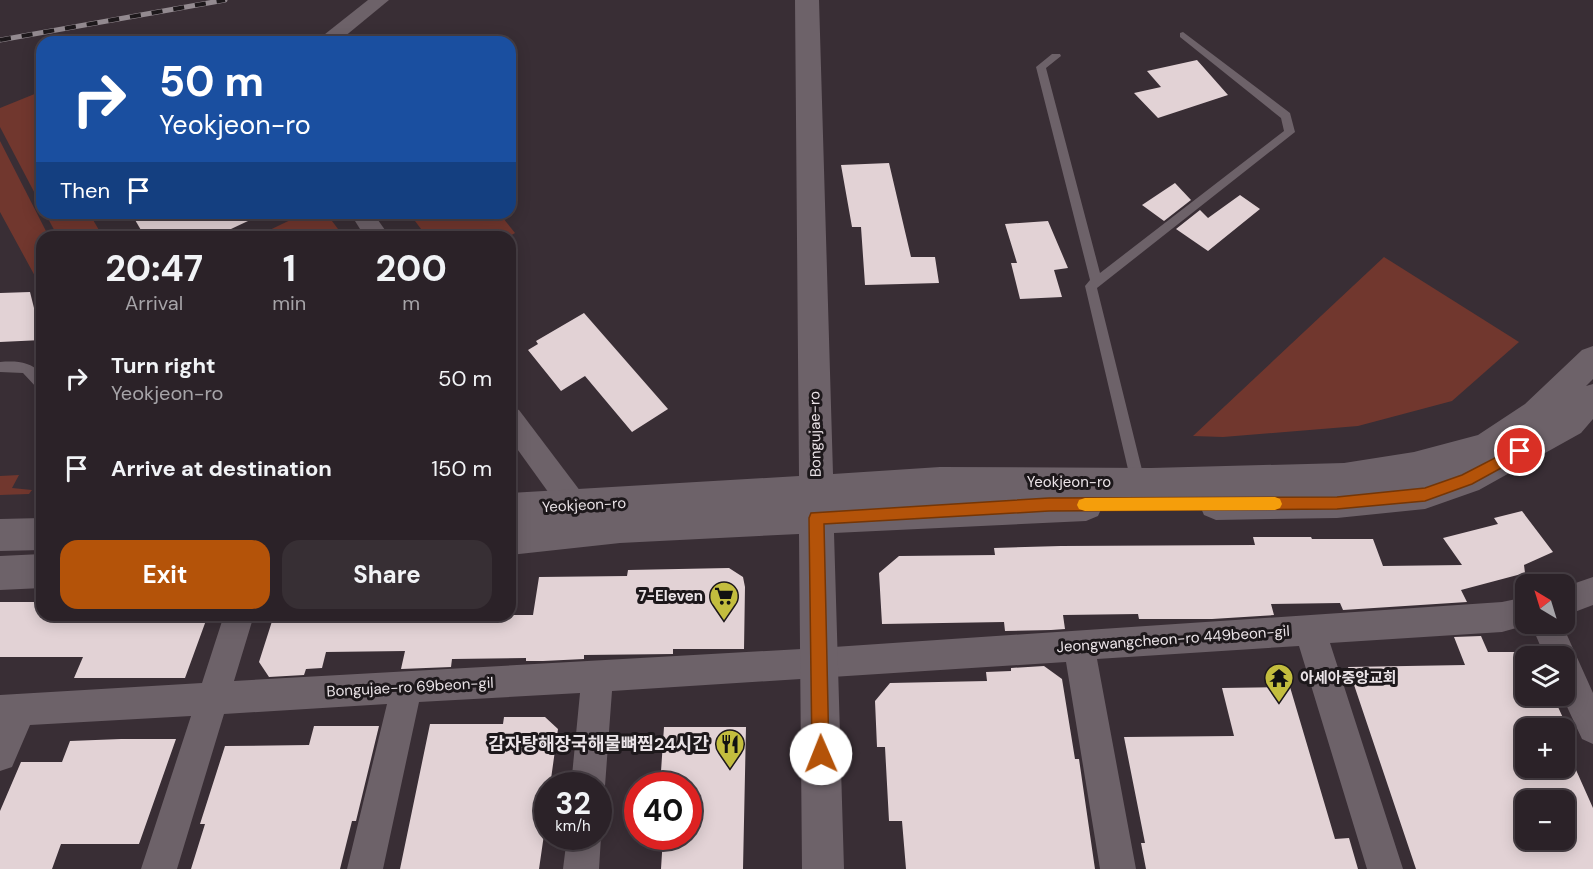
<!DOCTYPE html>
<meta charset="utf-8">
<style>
:root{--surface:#2b2228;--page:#372f34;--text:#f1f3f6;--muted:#a6a4a8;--line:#473f45;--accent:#b45309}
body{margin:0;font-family:"DM Sans","Noto Sans KR",sans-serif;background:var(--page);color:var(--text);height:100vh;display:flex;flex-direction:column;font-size:22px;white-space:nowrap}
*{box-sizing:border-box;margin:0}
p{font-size:20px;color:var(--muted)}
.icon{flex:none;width:33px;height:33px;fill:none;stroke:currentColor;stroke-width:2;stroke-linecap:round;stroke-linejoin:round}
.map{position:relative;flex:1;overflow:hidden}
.sheet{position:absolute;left:36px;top:231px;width:480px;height:390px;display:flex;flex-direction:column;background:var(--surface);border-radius:18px;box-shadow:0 3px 15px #0003,0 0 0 2px var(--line)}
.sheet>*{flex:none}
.banner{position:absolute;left:36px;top:36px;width:480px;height:183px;border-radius:18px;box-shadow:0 3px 15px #0003,0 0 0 2px var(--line);background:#1a4fa0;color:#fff;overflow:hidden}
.needle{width:39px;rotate:322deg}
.fabs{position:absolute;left:1515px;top:574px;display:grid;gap:12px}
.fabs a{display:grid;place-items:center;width:60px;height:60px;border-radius:12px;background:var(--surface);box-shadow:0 3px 15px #0003,0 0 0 2px var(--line);font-size:30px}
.speed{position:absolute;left:534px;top:772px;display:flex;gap:12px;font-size:30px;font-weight:700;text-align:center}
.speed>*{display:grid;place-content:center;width:78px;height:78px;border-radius:50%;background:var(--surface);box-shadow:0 3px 15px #0003,0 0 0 2px var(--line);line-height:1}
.speed small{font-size:15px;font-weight:400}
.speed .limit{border:9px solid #d22;background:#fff;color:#111}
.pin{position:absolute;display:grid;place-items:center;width:51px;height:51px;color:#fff;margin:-26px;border:3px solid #fff;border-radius:50%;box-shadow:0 2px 6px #0007}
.me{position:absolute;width:66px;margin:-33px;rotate:359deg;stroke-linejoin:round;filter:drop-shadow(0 0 4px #0008)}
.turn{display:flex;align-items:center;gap:21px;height:126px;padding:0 24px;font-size:27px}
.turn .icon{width:78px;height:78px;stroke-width:2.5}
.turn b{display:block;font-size:42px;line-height:51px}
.then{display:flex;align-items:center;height:57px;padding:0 24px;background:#0003;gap:12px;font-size:22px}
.eta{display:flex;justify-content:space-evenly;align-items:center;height:102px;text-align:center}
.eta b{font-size:36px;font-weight:700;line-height:42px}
.primary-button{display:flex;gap:12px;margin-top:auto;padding:12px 24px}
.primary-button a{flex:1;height:69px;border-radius:18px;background:var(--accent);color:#fff;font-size:24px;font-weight:700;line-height:69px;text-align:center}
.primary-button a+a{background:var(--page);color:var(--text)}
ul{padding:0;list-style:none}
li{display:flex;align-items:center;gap:18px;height:90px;padding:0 24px}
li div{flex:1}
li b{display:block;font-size:22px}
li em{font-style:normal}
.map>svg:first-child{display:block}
</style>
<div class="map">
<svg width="1593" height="869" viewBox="0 0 1593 869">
<rect width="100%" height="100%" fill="#392e35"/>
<g fill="#71372e">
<path d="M42,91V207L0,127V108Z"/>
<path d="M0,141L49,237H42V289L0,212Z"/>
<path d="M45,213H89L103,237H58Z"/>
<path d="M305,213H326L344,237H255Z"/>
<path d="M409,213H499L515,233L508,237H427Z"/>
<path d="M1384,257L1519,342L1452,401L1358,426L1223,437L1193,436Z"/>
<path d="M19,475L12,488L32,490L29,494L0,495V476Z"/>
</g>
<g fill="#e2d2d5" fill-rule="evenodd">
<path d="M1197,60L1228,95L1158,118L1134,93L1161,87L1147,71Z"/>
<path d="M889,163L911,257H935L939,283L865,285L861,227H852L841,165Z"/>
<path d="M1175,183L1191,200L1164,221L1142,205Z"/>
<path d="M1240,195L1260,209L1208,251L1176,229L1200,210L1208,218Z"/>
<path d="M131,213H265L214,237H145Z"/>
<path d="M1048,221L1068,268L1054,270L1062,297L1020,299L1011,263H1017L1005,224Z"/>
<path d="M30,292L42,340L0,342V293Z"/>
<path d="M584,313L668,409L632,432L585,376L561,391L528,350L538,344L536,341Z"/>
<path d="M1522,511L1553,552L1524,565L1525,573L1461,590L1467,602L1343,610L1340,603L1271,604L1274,615L1212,619H1139L1138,614L1063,615L1065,629L1051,630L1005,631L1004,622L882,624L879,573L899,556L995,555L994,548L1061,546L1255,545L1253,537H1311L1312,539H1373L1383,566L1462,565L1443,538L1498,524L1494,518Z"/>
<path d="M729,568L743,577L745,587L744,649H673V654L584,655V659L543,661H526V658L452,659L451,667L401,669L405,651L326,652L322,668L306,669L304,675L269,677L259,662L274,615H533L539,577L627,576L628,570Z"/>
<path d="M0,602H42V615H208L185,678H74L83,657H0Z"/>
<path d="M1481,636L1488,652H1533L1536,657H1526V696H1553L1564,720H1555L1558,729H1526V768H1564V743L1593,808V869H1416L1348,667L1465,665L1454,637ZM1526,801H1564V840H1526Z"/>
<path d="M1044,666L1062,679L1075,759H1079L1095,869H906L902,821H889L885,747H877L875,701L890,683L987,681L986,672L1011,671V668Z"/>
<path d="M1290,687L1335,839L1349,838L1358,869H1146L1141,843H1145L1124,737L1234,736L1222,688Z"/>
<path d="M504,717H545L558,729L550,786H548V807L539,869H400L430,724H503Z"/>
<path d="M314,726H379L356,821H352L340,869H191L205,824H200L225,746L309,745Z"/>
<path d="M664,727H746L743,869H661L663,837H688V786H660Z"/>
<path d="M121,739H176L139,844H61L52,869H0V811L21,762H62L70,741Z"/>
</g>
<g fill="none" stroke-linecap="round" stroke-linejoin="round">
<g fill="#6d6269" fill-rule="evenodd">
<path d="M1183,32L1290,113L1295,132L1097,288L1145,482L1143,486L1138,488L1133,486L1131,482L1085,286L1090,280L1036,67L1052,54H1060L1061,56L1046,68L1100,273L1284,131L1281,118L1180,37V33Z"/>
<path d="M0,362C16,361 30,361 42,374V389L37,388L23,373L0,372Z"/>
</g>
<g fill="#6d6269" fill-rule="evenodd">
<path d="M368,0H389L338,42H315Z"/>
<path d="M350,213H373L390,237H365Z"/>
<path d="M510,407L519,410L584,496L588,505L584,514L574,518L564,514L510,439Z"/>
<path d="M1593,577V605L1564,616V587Z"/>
<path d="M1526,597V624H1530L1502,632L1330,643L1403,869H1367L1299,646L1097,659L1136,869H1100L1066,662L612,691L605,786L598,798V786H571L580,693L419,702L383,869H347L387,704L224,714L177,869H141L191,716L30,725L12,767L0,771V695L202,683L224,615H254L234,681L819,648L1502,602Z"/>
<path d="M1531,624H1562L1593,693V744L1582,739L1562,696H1564V657H1545Z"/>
<path d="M598,830L601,837L599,869H563L567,837H598Z"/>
</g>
<g fill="#6d6269" fill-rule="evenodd">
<path d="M795,0H819L833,474L940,467L1151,468L1344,463L1414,452L1478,435L1525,404L1582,350L1593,346V379L1586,386L1593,384V419L1581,433L1479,490L1425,509L1337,518L1216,520L1204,515L1199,504L1202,497L1100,498L1103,505L1098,516L1086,521L834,533L844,869H802L799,534L620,543L510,555V493L799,476Z"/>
<path d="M42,518V550L0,551V519Z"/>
<path d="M42,554V588L0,590V556Z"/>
</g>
<g stroke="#938a90" stroke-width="5">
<path id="rail" d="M0,40L225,0"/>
</g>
<use href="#rail" stroke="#1d181b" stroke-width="4" stroke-dasharray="11" stroke-linecap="butt"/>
</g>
<path fill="#b45309" stroke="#753606" stroke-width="1.5" d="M1520,445L1525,447L1527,451L1525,455L1472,484L1425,501L1337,509L1049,511L824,524L829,754L827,760L821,763L815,760L812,754L809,518L811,513L1049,498L1337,497L1425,488L1462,475Z"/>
<path fill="#f59e0b" d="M1275,497L1280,499L1282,504L1280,508L1275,510L1085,511L1079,509L1077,505L1079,500L1085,498Z"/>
<defs>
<g id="supermarket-pin" transform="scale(1.5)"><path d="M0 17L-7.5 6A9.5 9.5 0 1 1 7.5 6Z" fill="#c3bd3e" stroke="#1d181b"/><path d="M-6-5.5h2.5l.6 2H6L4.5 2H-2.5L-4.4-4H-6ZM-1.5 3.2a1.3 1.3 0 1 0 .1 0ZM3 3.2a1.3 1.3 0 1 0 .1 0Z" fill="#111"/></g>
<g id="temple-pin" transform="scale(1.5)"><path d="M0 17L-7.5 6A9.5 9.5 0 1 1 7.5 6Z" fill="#c3bd3e" stroke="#1d181b"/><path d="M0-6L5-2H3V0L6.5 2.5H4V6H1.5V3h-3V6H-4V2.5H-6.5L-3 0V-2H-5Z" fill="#111"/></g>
<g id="restaurant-pin" transform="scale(1.5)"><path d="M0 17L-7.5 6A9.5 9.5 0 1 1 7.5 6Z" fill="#c3bd3e" stroke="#1d181b"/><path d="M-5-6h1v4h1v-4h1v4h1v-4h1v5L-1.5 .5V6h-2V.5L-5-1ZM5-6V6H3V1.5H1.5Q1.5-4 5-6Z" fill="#111"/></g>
</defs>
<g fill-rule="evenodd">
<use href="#supermarket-pin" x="724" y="596"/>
<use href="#temple-pin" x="1279" y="678"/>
<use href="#restaurant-pin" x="730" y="744"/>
</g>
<g text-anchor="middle" stroke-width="6" stroke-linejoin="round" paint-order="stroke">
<g font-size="15" fill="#eae3e7" stroke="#1d181b">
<text transform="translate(815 434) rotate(-91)" y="5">Bongujae-ro</text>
<text x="1069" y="487">Yeokjeon-ro</text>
<text transform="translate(584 505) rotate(-3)" y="5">Yeokjeon-ro</text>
<text transform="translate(1173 639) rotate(-4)" y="5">Jeongwangcheon-ro 449beon-gil</text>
<text transform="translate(410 687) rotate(-3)" y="5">Bongujae-ro 69beon-gil</text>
</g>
<g font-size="15" font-weight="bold" fill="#eae3e7" stroke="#1d181b" text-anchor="end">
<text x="703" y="601">7-Eleven</text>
<text x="1300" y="683" text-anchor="start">아세아중앙교회</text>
</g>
<g font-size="18" font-weight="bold" fill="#eae3e7" stroke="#1d181b" text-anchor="end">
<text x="709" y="750">감자탕해장국해물뼈찜24시간</text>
</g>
</g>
</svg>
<div class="fabs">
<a><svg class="needle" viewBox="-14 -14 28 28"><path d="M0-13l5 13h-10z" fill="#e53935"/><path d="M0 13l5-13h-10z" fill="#a6a4a8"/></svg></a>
<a><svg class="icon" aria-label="layers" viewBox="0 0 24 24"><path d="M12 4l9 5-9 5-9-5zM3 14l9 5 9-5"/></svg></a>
<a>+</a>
<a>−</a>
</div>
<div class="speed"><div>32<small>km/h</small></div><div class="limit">40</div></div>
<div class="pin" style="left:1520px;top:451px;background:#d93025"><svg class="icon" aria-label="arrive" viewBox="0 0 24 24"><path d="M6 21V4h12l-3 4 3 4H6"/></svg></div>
<svg class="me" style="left:821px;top:754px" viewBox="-20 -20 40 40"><circle r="19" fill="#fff"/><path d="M0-13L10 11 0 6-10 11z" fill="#b45309"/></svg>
<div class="banner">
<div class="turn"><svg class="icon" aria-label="right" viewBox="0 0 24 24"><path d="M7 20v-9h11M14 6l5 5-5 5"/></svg><div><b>50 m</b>Yeokjeon-ro</div></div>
<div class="then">Then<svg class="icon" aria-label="arrive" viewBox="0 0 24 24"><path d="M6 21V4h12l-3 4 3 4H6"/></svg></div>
</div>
<section class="sheet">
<div class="eta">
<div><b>20:47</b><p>Arrival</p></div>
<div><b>1</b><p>min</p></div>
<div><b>200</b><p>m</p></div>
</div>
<ul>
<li><svg class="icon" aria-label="right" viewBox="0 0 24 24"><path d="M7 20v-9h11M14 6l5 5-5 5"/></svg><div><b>Turn right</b><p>Yeokjeon-ro</p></div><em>50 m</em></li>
<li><svg class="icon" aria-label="arrive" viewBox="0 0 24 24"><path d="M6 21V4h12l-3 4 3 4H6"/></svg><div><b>Arrive at destination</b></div><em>150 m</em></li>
</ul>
<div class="primary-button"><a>Exit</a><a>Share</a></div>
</section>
</div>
